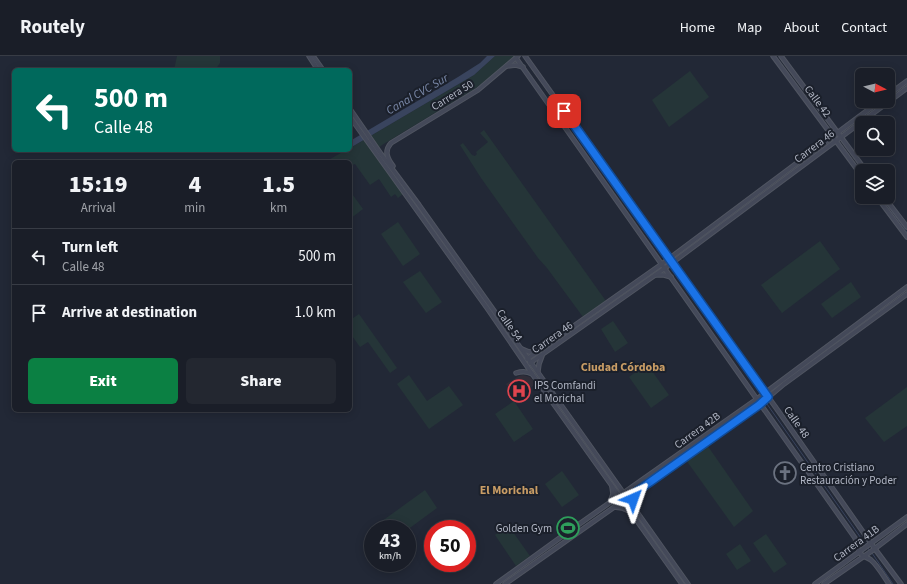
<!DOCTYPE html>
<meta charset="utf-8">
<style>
:root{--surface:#1a1e28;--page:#232730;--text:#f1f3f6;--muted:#9fa2a8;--line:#383c45;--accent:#0b8043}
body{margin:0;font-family:"Source Sans 3",sans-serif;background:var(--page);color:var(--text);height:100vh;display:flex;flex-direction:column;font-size:15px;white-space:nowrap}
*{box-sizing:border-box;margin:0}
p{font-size:13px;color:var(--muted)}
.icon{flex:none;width:22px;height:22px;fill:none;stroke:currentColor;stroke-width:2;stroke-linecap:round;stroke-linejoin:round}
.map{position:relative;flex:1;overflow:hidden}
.panel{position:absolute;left:12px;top:104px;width:340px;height:252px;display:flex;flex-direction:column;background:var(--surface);border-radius:6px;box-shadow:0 2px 10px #0003,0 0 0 1px var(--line)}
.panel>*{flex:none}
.guide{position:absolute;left:12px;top:12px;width:340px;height:84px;border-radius:6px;box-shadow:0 2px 10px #0003,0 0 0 1px var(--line);background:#00695c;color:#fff;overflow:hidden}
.needle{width:26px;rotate:97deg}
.controls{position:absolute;left:855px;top:12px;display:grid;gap:8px}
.controls a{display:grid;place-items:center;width:40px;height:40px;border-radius:6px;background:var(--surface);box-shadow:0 2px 10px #0003,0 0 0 1px var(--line);font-size:20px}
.speed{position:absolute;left:364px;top:464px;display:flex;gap:8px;font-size:20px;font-weight:700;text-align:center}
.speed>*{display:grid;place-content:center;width:52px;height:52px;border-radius:50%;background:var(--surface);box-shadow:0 2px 10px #0003,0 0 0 1px var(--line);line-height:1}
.speed small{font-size:10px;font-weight:400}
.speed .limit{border:6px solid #d22;background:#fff;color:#111}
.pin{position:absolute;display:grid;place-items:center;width:34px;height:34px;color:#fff;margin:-17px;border-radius:8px;box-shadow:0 2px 6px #0006}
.me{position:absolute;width:44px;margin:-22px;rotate:43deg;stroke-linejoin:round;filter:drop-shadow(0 0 3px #0008)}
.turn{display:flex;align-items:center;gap:14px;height:84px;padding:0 16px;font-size:18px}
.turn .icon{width:52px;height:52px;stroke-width:2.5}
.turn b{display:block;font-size:28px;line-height:34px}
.eta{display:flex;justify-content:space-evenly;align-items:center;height:68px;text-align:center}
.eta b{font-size:24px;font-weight:800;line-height:28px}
.primary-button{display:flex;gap:8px;margin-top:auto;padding:8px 16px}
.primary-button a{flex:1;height:46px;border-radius:6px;background:var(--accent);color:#fff;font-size:16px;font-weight:800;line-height:46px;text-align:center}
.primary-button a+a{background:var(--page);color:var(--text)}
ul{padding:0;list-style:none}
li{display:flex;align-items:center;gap:12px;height:56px;padding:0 16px;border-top:1px solid var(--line)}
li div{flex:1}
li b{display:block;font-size:15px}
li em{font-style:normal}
header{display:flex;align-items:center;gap:24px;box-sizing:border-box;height:56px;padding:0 20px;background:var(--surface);border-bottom:1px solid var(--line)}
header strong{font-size:19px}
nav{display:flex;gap:22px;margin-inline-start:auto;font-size:14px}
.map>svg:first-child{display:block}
</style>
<header>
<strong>Routely</strong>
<nav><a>Home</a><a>Map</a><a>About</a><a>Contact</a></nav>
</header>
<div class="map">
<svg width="907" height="528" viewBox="0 0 907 528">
<rect width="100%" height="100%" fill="#222836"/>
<path fill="#302d38" d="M523,319L530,321L536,328L516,342L506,328L519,320Z"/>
<g fill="#253538">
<path d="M177,0H220V7L215,14H174Z"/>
<path d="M495,0H515L487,24L476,32L382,89L373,97L403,138L398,142L395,138L391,141L379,123L370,129L355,108L350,110V106H325L346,94H350V92L474,19Z"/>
<path d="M690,15L709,41L669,71L652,44Z"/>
<path d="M484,74L606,245L583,261L547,212L538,202L481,122L460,89L463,87L472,99L475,100L477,98L476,96L488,86L480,77Z"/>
<path d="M350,135L363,153L350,163Z"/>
<path d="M398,166L420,198L403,210L381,178Z"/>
<path d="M820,185L840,213L782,257L761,229Z"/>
<path d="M420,215L442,246L426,257L403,226Z"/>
<path d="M851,226L861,241L832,262L821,248Z"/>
<path d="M359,258L397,312L390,317L368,286L360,291L350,277V264Z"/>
<path d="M613,265L628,287L615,296L601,273Z"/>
<path d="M647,308L669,339L651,352L629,321Z"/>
<path d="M409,319L427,345L449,330L463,349L429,373L397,328Z"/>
<path d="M907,331V370L884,386L865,362Z"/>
<path d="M514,345L533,373L514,386L495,358Z"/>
<path d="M707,389L753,455L734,471L686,404Z"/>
<path d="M562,415L579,439L562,451L545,428Z"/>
<path d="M425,434L437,452L407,474V473H386L378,468Z"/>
<path d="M508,469L530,500L516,510L495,479Z"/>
<path d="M766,478L787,508L774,517L753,487Z"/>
<path d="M740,488L751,505L737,514L726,498Z"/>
</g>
<path fill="#39445e" d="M487,0H495L474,19L350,92V85L458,21L480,7Z"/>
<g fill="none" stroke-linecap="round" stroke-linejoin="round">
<g stroke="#39445e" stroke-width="1">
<path d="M883,143L907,176"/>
<path d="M767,348L870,495"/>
<path d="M872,497L893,528"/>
</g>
<g stroke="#505561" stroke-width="5.5">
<g id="secondary">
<path d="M309,0L318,14"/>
<path d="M313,0L323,14"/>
<path d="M525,0L779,356L875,493L901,528"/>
<path d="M773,0L862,120"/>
<path d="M781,0L866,115"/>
<path d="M516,2L855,482C857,487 857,493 860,497C863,501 867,501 871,504C878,510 884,521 889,528"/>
<path d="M507,10L516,9L523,11"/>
<path d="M888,39L907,25"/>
<path d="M350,53L381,98L419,149L688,528"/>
<path d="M350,61L487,252L533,319L682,528"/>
<path d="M393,110C387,102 384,95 391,87L478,34L518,0"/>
<path d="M877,141L907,181"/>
<path d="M884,141L907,171"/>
<path d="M656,219H664L671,221"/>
<path d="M522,293L529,296L535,295"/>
<path d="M527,303L662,208L880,45"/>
<path d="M530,307L665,212L907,32"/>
<path d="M538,315L539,308L542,300"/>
<path d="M516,317C522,315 527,315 532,318"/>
<path d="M610,446L613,438L612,431"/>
<path d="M614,451L622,452L629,455"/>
<path d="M496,528L568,476L757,343L907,231"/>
<path d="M505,528L759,349L784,328L907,238"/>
<path d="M815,528L907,461"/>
<path d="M824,528L873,494L907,468"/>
</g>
</g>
<use href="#secondary" stroke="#444959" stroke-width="3.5"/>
</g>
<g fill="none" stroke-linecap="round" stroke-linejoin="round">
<g stroke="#114b97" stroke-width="10">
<path id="route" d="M564,55L768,341L759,349L636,436L633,443"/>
</g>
<use href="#route" stroke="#1a73e8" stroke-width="7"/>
</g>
<defs>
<g id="hospital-ring" transform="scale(1.15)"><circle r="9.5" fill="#1b202b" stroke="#e0444e" stroke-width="1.5"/><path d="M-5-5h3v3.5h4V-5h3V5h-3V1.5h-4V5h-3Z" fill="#e0444e"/></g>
<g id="church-ring" transform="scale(1.15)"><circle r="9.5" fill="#1b202b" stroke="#6b7280" stroke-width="1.5"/><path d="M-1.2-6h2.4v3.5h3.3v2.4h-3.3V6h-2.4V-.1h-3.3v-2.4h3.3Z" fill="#6b7280"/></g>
<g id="stadium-ring" transform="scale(1.15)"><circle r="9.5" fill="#1b202b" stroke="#2e9e5b" stroke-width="1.5"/><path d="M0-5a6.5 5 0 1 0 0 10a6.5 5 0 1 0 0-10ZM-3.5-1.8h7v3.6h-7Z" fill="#2e9e5b"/></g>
</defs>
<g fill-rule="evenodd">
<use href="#hospital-ring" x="519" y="335"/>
<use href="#church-ring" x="785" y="417"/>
<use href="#stadium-ring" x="568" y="472"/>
</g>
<g text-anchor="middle" stroke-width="4" stroke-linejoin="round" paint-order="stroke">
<g font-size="11" fill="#b0b5c3" stroke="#1b202b">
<text transform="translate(452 39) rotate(-32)" y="4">Carrera 50</text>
<text transform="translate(818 45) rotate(53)" y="4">Calle 42</text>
<text transform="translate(814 90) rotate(-37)" y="4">Carrera 46</text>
<text transform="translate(510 269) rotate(55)" y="4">Calle 54</text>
<text transform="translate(552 281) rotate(-35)" y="4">Carrera 46</text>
<text transform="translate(797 366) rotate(55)" y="4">Calle 48</text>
<text transform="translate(697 374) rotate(-36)" y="4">Carrera 42B</text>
<text transform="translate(856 487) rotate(-36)" y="4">Carrera 41B</text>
</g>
<g font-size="11" fill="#b0b5c3" stroke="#1b202b" text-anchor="start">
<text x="534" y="333">IPS Comfandi<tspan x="534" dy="13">el Morichal</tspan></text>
<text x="800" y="415">Centro Cristiano<tspan x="800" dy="13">Restauración y Poder</tspan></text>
<text x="552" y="476" text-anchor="end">Golden Gym</text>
</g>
<g font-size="12" font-style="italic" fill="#7b89a9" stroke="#1b202b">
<text transform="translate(417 38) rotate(-30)" y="4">Canal CVC Sur</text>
</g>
<g font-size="12" font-weight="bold" fill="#c99d65" stroke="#1b202b">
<text x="623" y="315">Ciudad Córdoba</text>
<text x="509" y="438">El Morichal</text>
</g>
</g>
</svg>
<div class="controls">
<a><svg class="needle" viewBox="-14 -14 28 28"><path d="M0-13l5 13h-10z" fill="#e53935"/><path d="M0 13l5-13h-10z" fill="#9fa2a8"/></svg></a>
<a><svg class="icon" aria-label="search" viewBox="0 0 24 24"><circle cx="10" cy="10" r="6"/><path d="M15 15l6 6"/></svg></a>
<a><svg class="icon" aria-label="layers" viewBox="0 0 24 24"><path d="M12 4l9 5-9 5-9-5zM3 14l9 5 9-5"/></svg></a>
</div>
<div class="speed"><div>43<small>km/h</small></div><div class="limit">50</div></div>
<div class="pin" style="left:564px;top:55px;background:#d93025"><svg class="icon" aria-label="arrive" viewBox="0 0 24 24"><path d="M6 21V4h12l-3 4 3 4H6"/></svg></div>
<svg class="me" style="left:633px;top:443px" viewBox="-20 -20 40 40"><path d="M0-17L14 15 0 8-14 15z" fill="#1a73e8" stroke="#fff" stroke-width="4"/></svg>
<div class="guide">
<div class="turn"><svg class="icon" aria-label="left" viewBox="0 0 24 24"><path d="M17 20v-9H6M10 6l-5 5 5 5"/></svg><div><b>500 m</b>Calle 48</div></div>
</div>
<section class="panel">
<div class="eta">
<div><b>15:19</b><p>Arrival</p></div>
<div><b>4</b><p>min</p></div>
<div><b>1.5</b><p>km</p></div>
</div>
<ul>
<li><svg class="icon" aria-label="left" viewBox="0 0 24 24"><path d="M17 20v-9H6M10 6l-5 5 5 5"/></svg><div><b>Turn left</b><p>Calle 48</p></div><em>500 m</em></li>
<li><svg class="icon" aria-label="arrive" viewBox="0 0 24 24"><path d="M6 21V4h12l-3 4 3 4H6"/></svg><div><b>Arrive at destination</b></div><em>1.0 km</em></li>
</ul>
<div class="primary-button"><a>Exit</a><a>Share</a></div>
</section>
</div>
